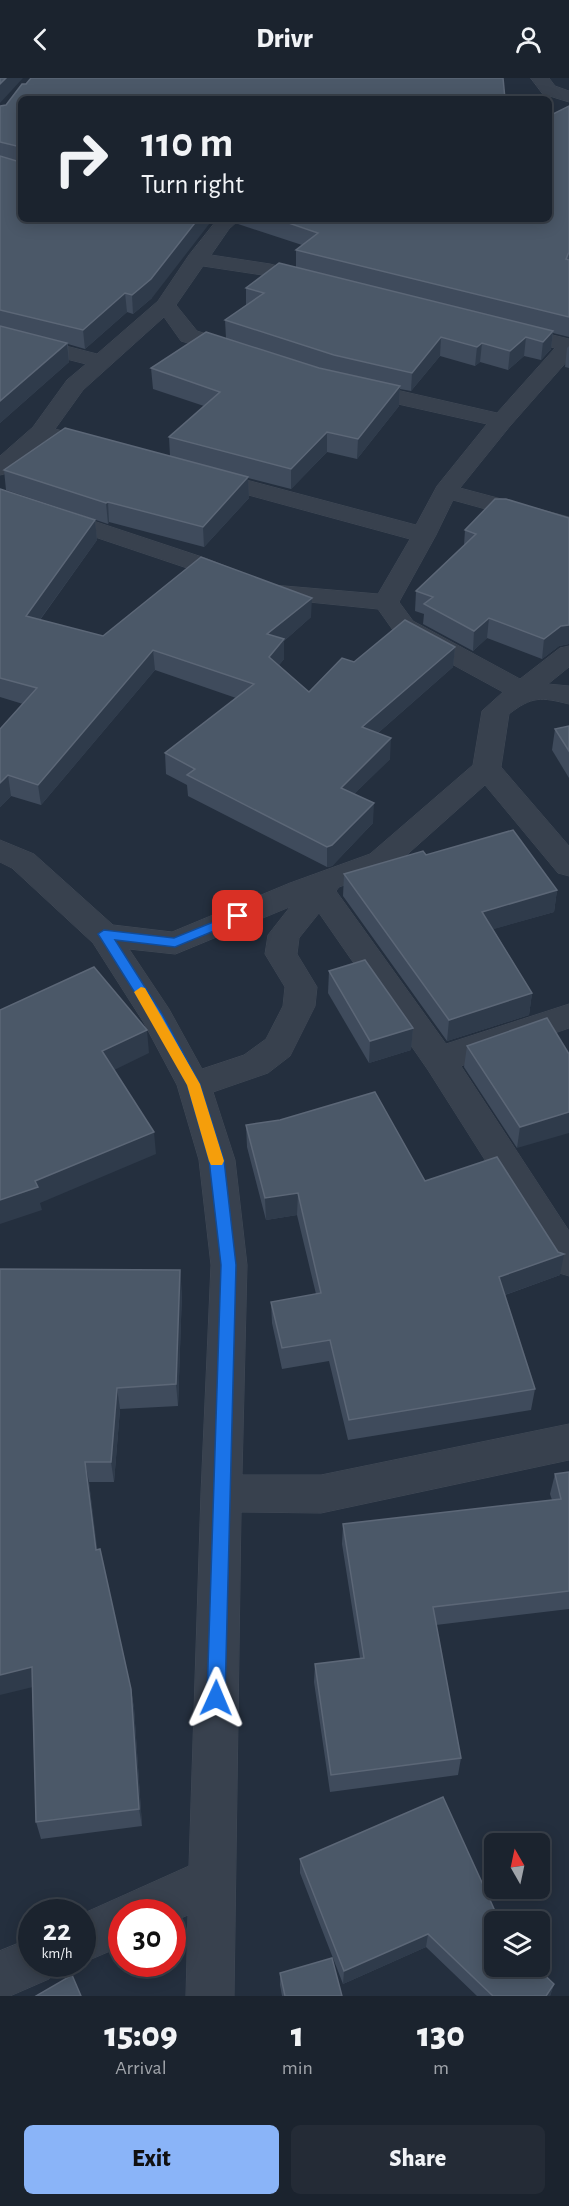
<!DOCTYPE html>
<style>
:root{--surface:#1b232e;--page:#242b36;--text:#f1f3f6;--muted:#a0a4aa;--line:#39404a;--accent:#8ab4f8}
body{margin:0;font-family:"Alegreya Sans",sans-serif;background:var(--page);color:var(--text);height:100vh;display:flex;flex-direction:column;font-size:22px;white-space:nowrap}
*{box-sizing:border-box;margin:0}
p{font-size:20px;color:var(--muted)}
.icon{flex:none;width:33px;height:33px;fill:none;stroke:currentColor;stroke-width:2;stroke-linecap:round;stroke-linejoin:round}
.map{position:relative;height:1918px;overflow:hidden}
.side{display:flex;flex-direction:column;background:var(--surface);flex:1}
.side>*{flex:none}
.top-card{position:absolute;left:18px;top:18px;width:534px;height:126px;border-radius:9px;box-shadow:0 3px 15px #0003,0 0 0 2px var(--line);background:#1b232e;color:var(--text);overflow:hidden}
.needle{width:39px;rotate:351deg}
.fabs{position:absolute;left:484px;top:1755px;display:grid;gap:12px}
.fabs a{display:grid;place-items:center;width:66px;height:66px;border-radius:9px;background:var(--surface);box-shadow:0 3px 15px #0003,0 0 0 2px var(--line);font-size:30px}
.speed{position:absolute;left:18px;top:1821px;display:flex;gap:12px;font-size:30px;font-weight:700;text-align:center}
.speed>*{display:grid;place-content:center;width:78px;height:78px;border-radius:50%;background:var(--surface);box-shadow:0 3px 15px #0003,0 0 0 2px var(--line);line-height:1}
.speed small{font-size:15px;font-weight:400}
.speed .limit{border:9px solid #d22;background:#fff;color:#111}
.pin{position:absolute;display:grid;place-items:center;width:51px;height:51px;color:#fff;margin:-26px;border-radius:12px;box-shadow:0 3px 9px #0006}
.me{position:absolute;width:66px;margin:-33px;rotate:1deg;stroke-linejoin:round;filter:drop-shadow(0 0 4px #0008)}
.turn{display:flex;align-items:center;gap:21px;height:126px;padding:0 24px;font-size:27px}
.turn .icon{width:78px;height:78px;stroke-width:2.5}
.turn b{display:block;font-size:42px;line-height:51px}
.eta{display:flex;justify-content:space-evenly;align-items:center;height:102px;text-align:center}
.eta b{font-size:36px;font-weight:800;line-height:42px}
.action{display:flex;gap:12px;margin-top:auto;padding:12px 24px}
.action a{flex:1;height:69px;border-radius:9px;background:var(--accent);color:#111;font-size:24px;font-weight:800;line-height:69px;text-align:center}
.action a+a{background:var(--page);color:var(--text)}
header{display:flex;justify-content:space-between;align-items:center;height:78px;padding:0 24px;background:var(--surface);font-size:27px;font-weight:800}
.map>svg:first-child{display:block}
</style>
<header><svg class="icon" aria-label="back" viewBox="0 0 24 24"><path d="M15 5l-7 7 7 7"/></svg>Drivr<svg class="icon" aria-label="person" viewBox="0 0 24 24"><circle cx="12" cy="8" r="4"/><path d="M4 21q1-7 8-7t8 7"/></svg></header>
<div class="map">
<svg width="569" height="1918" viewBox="0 0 569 1918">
<rect width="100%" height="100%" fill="#242f3e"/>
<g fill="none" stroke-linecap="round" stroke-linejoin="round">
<g stroke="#414a57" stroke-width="1">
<g id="street">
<path d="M531,0H549L555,8L569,13V24L543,16Z"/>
<path d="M218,141H240L229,151L211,177L270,186L319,199L322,203L319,207L312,209L269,198L203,188L176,227L197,253L247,269L250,274L247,279L239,280L181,263L164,239L83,312L55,351L105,364L109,369L105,374L97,376L45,362L8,395L0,397V378L33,349L67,302L86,286L0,264V251L97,276L158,223L189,177Z"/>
<path d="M508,246L569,261V281L510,348L460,410L569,439V454L453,422L436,457L399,524L413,543L520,601L560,570L569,568V589L548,606L569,608V626C541,619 532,618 509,636L501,689L569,768V798L558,795L485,707L392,790L339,809L336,813L446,966L569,926V950L461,988L569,1153V1198L556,1194L428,992L319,835L299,860L297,876L317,909L315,928L290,978L268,995L213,1014L235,1082L247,1187L242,1397H321L569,1346V1382L321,1435L241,1434L234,1918H186L188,1837L172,1844V1834H122V1868L82,1885V1836L189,1788L201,1415L211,1187L199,1082L177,1007L144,945L93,865L12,790L0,784V762L34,776L113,847L172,854L290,805L370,776L473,687L482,633L503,614L395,555L378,531L260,519L187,490L0,427V412L205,480L273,507L378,516L410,461L197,403L193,398L197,393L205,391L416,447L437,408L487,346L349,315L346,310L349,305L357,303L497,335L555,270L500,257L497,252L500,247ZM290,829L268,857L265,876L285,909L283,928L266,961L244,977L202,991L169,931L129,871L175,876Z"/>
<path d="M32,1860V1886H56L49,1901L10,1918H0V1873Z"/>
</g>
</g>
<use href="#street" fill="#38414e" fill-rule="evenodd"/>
</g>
<g fill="#3f4b5c">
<path d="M31,0H503L21,21L152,220L133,236L127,234L85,271L68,266L69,284L0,345V28L6,27Z"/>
<path d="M569,28V259L553,255L551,271L541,282L524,278L508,292L480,284L475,288L440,278L411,313L400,311L399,328L357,381L327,374L291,411L248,400L249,420L204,469L109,444L108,446L6,412L4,392L170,378L169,359L204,328L153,311L151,290L226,260L225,242L246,227V210L296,189V172L302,167L238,146V141H549Z"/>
<path d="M569,268V290L565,289L567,270Z"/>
<path d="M0,411L95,442L97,462L40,542L103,558L311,539L284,563V581L279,587L309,614L354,584L455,569L453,589L378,655L390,681L354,716L373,745L332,788L327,789L188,718L187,707L166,696L165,675L236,620L155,592L41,727L11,718L0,729V651L23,626L0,619Z"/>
<path d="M569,440V566L559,568L542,581L487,560L473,573L423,546L424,536L415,533L416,513L464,467L465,452Z"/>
<path d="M569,648V700L552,672L555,651Z"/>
<path d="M426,777L557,812L554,834L493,851L532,915L529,937L447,963L343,818L344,796Z"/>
<path d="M329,893L413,950L411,972L369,985L328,915Z"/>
<path d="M467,968L569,976L517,1070L464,989Z"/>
<path d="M246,1047L425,1103L560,1197L505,1217L535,1311L531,1332L348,1362L329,1283L282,1291L272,1245L271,1224L316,1216L297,1137L266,1142L247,1069Z"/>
<path d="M0,1191L182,1214L178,1328L120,1331L114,1404H89L97,1472L131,1611L134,1630L142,1748L41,1761L36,1744L32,1609Z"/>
<path d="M569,1394V1531L436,1547L461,1680L458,1697L330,1714L314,1604L315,1586L360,1580L342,1466L343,1446L552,1422L550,1416L555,1396Z"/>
<path d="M300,1781L495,1888L554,1906L550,1918H477L426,1869L343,1906L300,1795Z"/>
<path d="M280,1895L342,1918H282L280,1907Z"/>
</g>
<g fill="#2f3b4b">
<path d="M6,0H23L0,25V6Z"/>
<path d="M198,141H213L152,220L133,236L132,217Z"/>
<path d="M125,215L127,234L85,271L83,252Z"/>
<path d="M553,253L551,271L541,282L543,264Z"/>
<path d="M441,259L440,278L411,313L412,295Z"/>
<path d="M526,259L524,278L508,292L510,273Z"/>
<path d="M67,265L69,284L0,345V323Z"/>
<path d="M482,265L480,284L475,288L477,269Z"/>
<path d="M400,308L399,328L357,381L358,361Z"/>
<path d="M327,354V374L291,411V391Z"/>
<path d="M248,399L249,420L204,469L203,449Z"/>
<path d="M108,424L109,444L108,446L106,425Z"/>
<path d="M95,442L97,462L28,558L26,538Z"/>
<path d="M312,520L311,539L284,563V581L269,599L267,556Z"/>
<path d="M489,540L487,560L473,573L474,553Z"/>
<path d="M569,547V566L559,568L542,581L544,561L561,548Z"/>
<path d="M455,569L453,589L362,669V649Z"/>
<path d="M153,572L155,592L41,727L38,707Z"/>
<path d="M391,660L390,681L340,730L341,710Z"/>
<path d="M8,697L11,718L0,729V705Z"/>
<path d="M374,725L373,745L332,788L327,789V769Z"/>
<path d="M557,812L554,834L480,855L482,834Z"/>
<path d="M532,915L529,937L447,963L449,942Z"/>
<path d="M413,950L411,972L369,985L370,963Z"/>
<path d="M147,952L149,975L104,997L102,973Z"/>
<path d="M569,1034V1055L517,1070L520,1049Z"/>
<path d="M154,1054L156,1076L40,1125L42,1132L0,1146V1122L35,1103Z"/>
<path d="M298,1115L297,1137L266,1142L265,1120Z"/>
<path d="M564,1176L560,1197L496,1220L499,1199Z"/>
<path d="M180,1192L182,1214L178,1328L176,1306Z"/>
<path d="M117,1310L120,1331L114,1404L111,1384Z"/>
<path d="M85,1384L89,1404L100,1492L96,1472Z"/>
<path d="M32,1589L37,1608L0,1617V1597Z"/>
<path d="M131,1611L134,1630L142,1748L139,1731Z"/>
<path d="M428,1856L426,1869L343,1906L344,1893Z"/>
<path d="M554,1906L550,1918H546Z"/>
</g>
<g fill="#4b5868" stroke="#5c6777" stroke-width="1.5">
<path d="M0,0H6L0,6Z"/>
<path d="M31,0H503L505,21H21V141H198L151,201L132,217L125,215L83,252L0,232V78L20,84L21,69L0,64V28L6,27L22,6H26Z"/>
<path d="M569,28V174L566,181L569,182V239L296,172L318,155L277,141H549V38Z"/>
<path d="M279,185L553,253L543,264L526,259L510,273L482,265L477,269L441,259L412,295L334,277L225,242L264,215L246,210Z"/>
<path d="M0,248L67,265L0,323Z"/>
<path d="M206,254L319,290L400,308L358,361L327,354L291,391L169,359L220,314L151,290Z"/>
<path d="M65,350L248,399L203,449L108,424L106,425L4,392Z"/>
<path d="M0,411L95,442L26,538L103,558L201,479L312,520L267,556L284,561L269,579L309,614L342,580L354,584L405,542L455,569L362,649L391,660L341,710L374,725L332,767L327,769L187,697L195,691L165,675L254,606L153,572L38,707L8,697L0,705V651L37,610L0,600Z"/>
<path d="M495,421H506L569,440V547L561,548L544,561L489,540L474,553L424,526L433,519L416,513L476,456L465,452Z"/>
<path d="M569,648V673L555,651Z"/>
<path d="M513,752L557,812L482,834L532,915L449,942L344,796L423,773L426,777Z"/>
<path d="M365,882L413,950L370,963L329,893Z"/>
<path d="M94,889L147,952L102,973L154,1054L35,1103L38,1109L0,1122V932Z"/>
<path d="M547,940L569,976V1034L520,1049L467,968Z"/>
<path d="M375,1014L425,1103L497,1079L558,1174L564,1176L499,1199L535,1311L349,1342L330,1262L282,1270L271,1224L321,1215L298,1115L265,1120L246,1047L280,1042Z"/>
<path d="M0,1191L180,1192L176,1306L117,1310L111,1384H85L96,1472L100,1471L131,1611L139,1731L36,1744L32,1589L0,1597Z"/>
<path d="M569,1394V1513L433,1529L461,1680L331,1697L315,1586L364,1580L343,1446L561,1421L555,1396Z"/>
<path d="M443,1719L500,1844H495V1888H535L554,1906L546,1918H493L428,1856L344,1893L300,1781Z"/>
<path d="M332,1880L342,1918H285L280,1895Z"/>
<path d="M72,1897L81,1918H36Z"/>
</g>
<path fill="#1a73e8" stroke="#114b97" stroke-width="1.5" d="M238,834L243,835L244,838L243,841L175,869L115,862L162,936L200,1006L224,1082L236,1187L225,1620L222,1626L216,1629L209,1626L207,1620L221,1187L209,1082L187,1006L152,942L98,856L104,852L174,860Z"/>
<path fill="#f59e0b" d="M141,909L145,910L200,1006L224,1083L222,1087H211L209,1083L187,1007L134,914Z"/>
</svg>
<div class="fabs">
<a><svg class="needle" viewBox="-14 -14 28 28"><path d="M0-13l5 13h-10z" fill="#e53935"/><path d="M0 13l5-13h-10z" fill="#a0a4aa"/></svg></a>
<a><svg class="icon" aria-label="layers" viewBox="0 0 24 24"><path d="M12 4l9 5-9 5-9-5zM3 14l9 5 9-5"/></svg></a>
</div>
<div class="speed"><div>22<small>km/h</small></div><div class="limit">30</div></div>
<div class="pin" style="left:238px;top:838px;background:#d93025"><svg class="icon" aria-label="arrive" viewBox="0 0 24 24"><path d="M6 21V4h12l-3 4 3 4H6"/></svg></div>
<svg class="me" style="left:216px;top:1620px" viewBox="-20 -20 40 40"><path d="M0-17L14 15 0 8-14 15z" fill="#1a73e8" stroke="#fff" stroke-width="4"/></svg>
<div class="top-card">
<div class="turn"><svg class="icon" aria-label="right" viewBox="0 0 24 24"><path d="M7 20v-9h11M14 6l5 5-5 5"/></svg><div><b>110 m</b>Turn right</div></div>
</div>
</div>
<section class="side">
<div class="eta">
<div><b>15:09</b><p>Arrival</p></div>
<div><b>1</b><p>min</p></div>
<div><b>130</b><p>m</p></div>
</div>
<div class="action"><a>Exit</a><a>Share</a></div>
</section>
